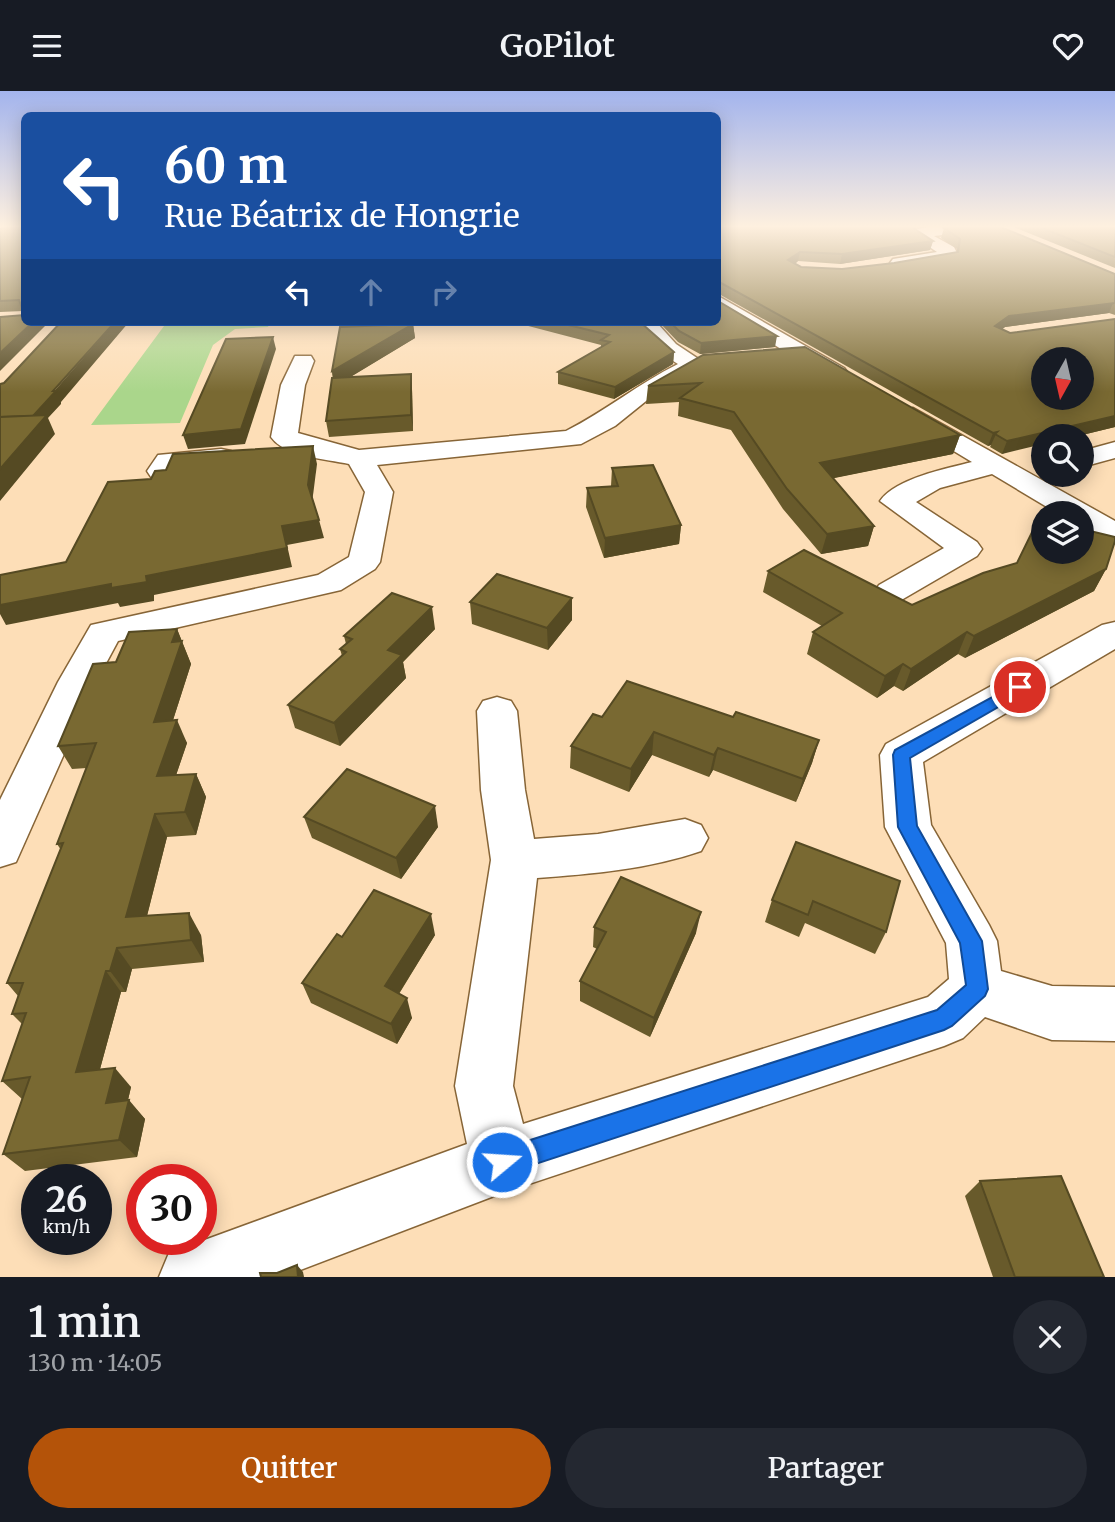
<!DOCTYPE html>
<html lang="fr">
<meta charset="utf-8">
<style>
:root{--surface:#171b24;--page:#242831;--text:#f1f3f6;--muted:#9ea1a6;--accent:#b45309}
body{margin:0;font-family:Merriweather,serif;background:var(--page);color:var(--text);height:100vh;display:flex;flex-direction:column;font-size:26px;white-space:nowrap}
*{box-sizing:border-box;margin:0}
p{font-size:23px;color:var(--muted)}
.icon{flex:none;width:38px;height:38px;fill:none;stroke:currentColor;stroke-width:2;stroke-linecap:round;stroke-linejoin:round}
.map{position:relative;height:1186px;overflow:hidden}
.sheet{display:flex;flex-direction:column;background:var(--surface);flex:1}
.sheet>*{flex:none}
.banner{position:absolute;left:21px;top:21px;width:700px;height:214px;border-radius:10px;box-shadow:0 4px 18px #0003;background:#1a4fa0;color:#fff;overflow:hidden}
.needle{width:46px;rotate:188deg}
.buttons{position:absolute;left:1031px;top:256px;display:grid;gap:14px}
.buttons a{display:grid;place-items:center;width:63px;height:63px;border-radius:50%;background:var(--surface);box-shadow:0 4px 18px #0003;font-size:35px}
.speed{position:absolute;left:21px;top:1073px;display:flex;gap:14px;font-size:35px;font-weight:700;text-align:center}
.speed>*{display:grid;place-content:center;width:91px;height:91px;border-radius:50%;background:var(--surface);box-shadow:0 4px 18px #0003;line-height:1}
.speed small{font-size:18px;font-weight:400}
.speed .limit{border:10px solid #d22;background:#fff;color:#111}
.pin{position:absolute;display:grid;place-items:center;width:60px;height:60px;color:#fff;margin:-30px;border:4px solid #fff;border-radius:50%;box-shadow:0 2px 7px #0007}
.me{position:absolute;width:77px;margin:-38px;rotate:72deg;stroke-linejoin:round;filter:drop-shadow(0 0 5px #0008)}
.turn{display:flex;align-items:center;gap:24px;height:147px;padding:0 28px;font-size:32px}
.turn .icon{width:91px;height:91px;stroke-width:2.5}
.turn b{display:block;font-size:49px;line-height:60px}
.lanes{display:flex;align-items:center;height:66px;padding:0 28px;background:#0003;justify-content:center;gap:35px;direction:ltr}
.lanes .off{opacity:.35}
.round{display:grid;place-items:center;flex:none;width:74px;height:74px;border-radius:37px;background:var(--page)}
.headline{display:flex;align-items:center;justify-content:space-between;height:119px;padding:0 28px}
h1{font-size:42px;font-weight:600;line-height:52px}
.cta{display:flex;gap:14px;margin-top:auto;padding:14px 28px}
.cta a{flex:1;height:80px;border-radius:42px;background:var(--accent);color:#fff;font-size:28px;font-weight:600;line-height:80px;text-align:center}
.cta a+a{background:var(--page);color:var(--text)}
header{display:flex;justify-content:space-between;align-items:center;height:91px;padding:0 28px;background:var(--surface);font-size:32px;font-weight:600}
.map>svg:first-child{display:block}
</style>
<header><svg class="icon" aria-label="menu" viewBox="0 0 24 24"><path d="M4 6h16M4 12h16M4 18h16"/></svg>GoPilot<svg class="icon" aria-label="heart" viewBox="0 0 24 24"><path d="M12 20l-8-8c-3-5 5-10 8-4 3-6 11-1 8 4z"/></svg></header>
<div class="map">
<svg width="1115" height="1186" viewBox="0 0 1115 1186">
<rect width="100%" height="100%" fill="#fddeb7"/>
<path fill="#aad68b" d="M167,231H270L268,236L235,238L213,254L180,332L91,334Z"/>
<g fill="none" stroke-linecap="round" stroke-linejoin="round">
<g stroke="#876537" stroke-width="3">
<g id="minor">
<path d="M934,135H985L977,140L934,145L954,156L958,164L955,168L893,176L890,172L893,168L937,161L909,142L911,139Z"/>
<path d="M718,205L844,277L848,282L844,287H828L718,219Z"/>
<path d="M623,231L657,232L676,253L706,273L703,278L656,302L615,335L581,353L377,374L393,401L380,471L375,478L341,499L118,550L96,591L16,771L0,776V709L58,591L91,534L318,484L349,466L365,401L349,373C326,368 285,366 271,346L281,294L295,265H311L314,270L305,294L298,342L359,359L566,340C606,320 639,292 678,273C658,261 657,252 643,241C636,236 629,238 623,231Z"/>
<path d="M913,317L1115,430V452L1082,436V422H1057L992,383L940,397L916,411L977,451L982,458L977,465L903,508L891,511L879,508L874,501L879,494L944,457L880,410C896,387 946,378 972,371L904,330L900,325L904,320Z"/>
<path d="M1115,351V367L1082,376V360Z"/>
<path d="M221,358L231,360L235,366L231,372L177,378L171,386L161,388L151,386L147,380L158,364Z"/>
<path d="M1115,531V558L923,671L931,734L989,834L997,850L1001,880L1052,895L1115,896V950L1052,949L985,926L963,947L944,955L502,1102L282,1186H159L169,1162L467,1053L455,995L491,769L481,699L477,620L483,610L497,606L511,610L517,620L525,699L534,748L598,743L685,728L701,734L708,747L701,760C649,778 592,783 537,787L513,995L523,1033L928,906L949,888L946,852L885,736L880,664L886,653L1102,534Z"/>
</g>
</g>
<use href="#minor" fill="#fff" fill-rule="evenodd"/>
</g>
<g fill="#685a2b">
<path d="M24,135V223L23,220L0,221V138Z"/>
<path d="M718,135H920L913,137L933,150L930,159L840,173L798,170L795,173L801,176L842,178L894,172L957,161V158L941,147L944,137L1115,183V224L1109,222L1005,236L1002,238L1115,336L1078,345H1043L1002,363L990,356L991,354L988,355L719,203Z"/>
<path d="M1011,135H1113L1115,136V177Z"/>
<path d="M718,210L775,256L700,263L678,251L659,231H718Z"/>
<path d="M513,231H640L674,261L673,273L614,308L558,293V281L601,256V254Z"/>
<path d="M413,233L415,247L350,286L411,283L412,298L413,340L329,346L326,330L333,287L332,280Z"/>
<path d="M703,264L960,344L953,363L833,387L874,435L868,455L821,463L783,418L731,339L678,325L679,311L646,313L648,295Z"/>
<path d="M612,377L681,434L679,453L604,467L586,416L587,397L611,395Z"/>
<path d="M1106,478L1094,500L965,567L958,563L903,600L894,595L877,607L807,563L813,541L822,535L763,501L768,480L912,514Z"/>
<path d="M470,511L572,529L548,559L472,533Z"/>
<path d="M177,538L191,573L173,629L187,652L176,684L196,683L206,706L196,744L167,746L147,825L201,844L204,871L132,878L126,901H121L100,978L131,996L128,1009L145,1028L137,1066L25,1080L3,1063L22,1008L2,990L22,933L12,923L18,905L7,892L61,759L57,753L87,677L72,678L58,655L116,571Z"/>
<path d="M435,538L403,571L406,587L340,655L295,637L288,614L342,565L340,558L346,553L344,545Z"/>
<path d="M602,626H733L819,649L812,672L796,711L713,679L709,686L652,664L629,701L570,677L571,655Z"/>
<path d="M304,726L438,736L401,788L312,747Z"/>
<path d="M796,751L886,841L875,863L805,832L799,846L765,831L772,809Z"/>
<path d="M594,836L696,842L650,946L580,910V890L597,858L593,856Z"/>
<path d="M435,844L399,903L412,927L397,953L311,912L302,892L342,846Z"/>
<path d="M980,1090L1104,1186H993L965,1105Z"/>
</g>
<g fill="#554a23">
<path d="M933,150L930,159L840,173L842,163Z"/>
<path d="M800,161L798,170L787,179L788,169Z"/>
<path d="M721,192L719,203L718,204V194Z"/>
<path d="M1113,212L1109,222L1005,236L992,246L995,235L1009,225Z"/>
<path d="M33,231H49L0,280V262Z"/>
<path d="M115,231H129L61,311V313L48,327L55,343L0,410V378L28,330Z"/>
<path d="M413,233L415,247L334,296L332,280Z"/>
<path d="M777,245L775,256L700,263L701,252Z"/>
<path d="M273,246L276,258L245,353L188,358L183,344Z"/>
<path d="M674,261L673,273L614,308L615,296Z"/>
<path d="M411,283L412,298L413,340L411,324Z"/>
<path d="M1115,325V336L1078,345H1043V353L1002,363L1007,350Z"/>
<path d="M997,341L991,354L988,355L993,342Z"/>
<path d="M960,344L953,363L815,391L820,372Z"/>
<path d="M313,355L317,373L312,412L308,394Z"/>
<path d="M319,429L324,447L287,454L292,476L154,504V510L120,516L118,512L6,534L0,523V514L146,485L282,435Z"/>
<path d="M681,434L679,453L604,467L605,447Z"/>
<path d="M874,435L868,455L821,463L827,443Z"/>
<path d="M1106,478L1094,500L965,567L974,545Z"/>
<path d="M572,507V529L548,559L547,537Z"/>
<path d="M432,516L435,538L403,571L406,587L340,655L334,632L388,559Z"/>
<path d="M177,538L191,573L165,654L154,631L172,551Z"/>
<path d="M967,541L958,563L903,600L911,578Z"/>
<path d="M903,573L894,595L877,607L885,585Z"/>
<path d="M177,629L187,652L168,708L157,685Z"/>
<path d="M654,641L652,664L629,701L631,678Z"/>
<path d="M819,649L812,672L796,711L803,688Z"/>
<path d="M718,657L713,679L709,686L714,664Z"/>
<path d="M196,683L206,706L196,744L185,721Z"/>
<path d="M435,715L438,736L401,788L396,767Z"/>
<path d="M155,723L167,746L141,848L126,826Z"/>
<path d="M701,821L696,842L650,946L654,927Z"/>
<path d="M189,822L201,844L204,871L191,849Z"/>
<path d="M431,823L435,844L391,915L385,895Z"/>
<path d="M117,857L132,878L126,901L110,880Z"/>
<path d="M106,880L121,901L94,1000L76,981Z"/>
<path d="M407,907L412,927L397,953L391,933Z"/>
<path d="M115,977L131,996L123,1030L106,1012Z"/>
<path d="M129,1009L145,1028L137,1066L119,1049Z"/>
<path d="M297,1174L303,1181L304,1186H298Z"/>
</g>
<g fill="#796932" stroke="#554a23" stroke-width="2" fill-rule="evenodd">
<path d="M9,135H24V218L22,217L19,209L0,210V138Z"/>
<path d="M718,135H910L933,150L842,163L800,161L788,169L801,176L842,178L894,172L958,161L960,148L944,137L957,135H998L1115,183V212L1009,225L995,235L1010,242L1115,228V325L1007,350L995,343L997,341L993,342L721,192L718,194ZM1043,268H1082V306H1043Z"/>
<path d="M1037,135H1113L1115,136V166Z"/>
<path d="M718,204V210L777,245L701,252L679,240L670,231H718Z"/>
<path d="M24,224V231H33L0,262V226Z"/>
<path d="M61,231H115L53,300H56L33,325L0,326V293L4,292Z"/>
<path d="M556,231H640L674,261L615,296L558,281L610,251L601,249L609,244Z"/>
<path d="M413,233L332,280L340,236Z"/>
<path d="M273,246L241,338L183,344L226,248Z"/>
<path d="M805,256L960,344L820,372L874,435L827,443L787,398L734,321L680,307L701,292L648,295L703,264Z"/>
<path d="M411,283V324L326,330L332,287Z"/>
<path d="M47,324L0,378V326Z"/>
<path d="M313,355L308,394L319,429L282,435L287,457L146,485L147,491L111,497V493L0,514V484L66,471L108,391L151,388L155,380L166,379L173,363Z"/>
<path d="M653,374L681,434L605,447L587,397L618,395L612,377Z"/>
<path d="M1043,431V460H1082V438L1115,446V450L1106,478L974,545L967,541L911,578L903,573L885,585L813,541L842,522L768,480L804,459L912,514L983,482L1017,472L1036,433Z"/>
<path d="M497,483L572,507L547,537L470,511Z"/>
<path d="M392,502L432,516L388,559L402,564L334,632L288,614L346,561L340,558L352,548L344,545Z"/>
<path d="M177,538L172,551L182,550L154,631L177,629L157,685L196,683L185,721L155,723L126,826L189,822L191,849L117,857L110,880H106L76,981L115,977L106,1012L129,1009L119,1049L3,1063L30,986L2,990L26,922L12,923L23,892H7L63,752L57,753L96,652L58,655L93,573L116,571L129,541Z"/>
<path d="M627,590L733,626L736,621L819,649L803,688L718,657L714,664L654,641L631,678L571,655L593,623L602,626Z"/>
<path d="M347,678L435,715L396,767L304,726Z"/>
<path d="M796,751L900,790L886,841L813,810L808,824L772,809Z"/>
<path d="M621,786L701,821L654,927L580,890L606,841L594,836Z"/>
<path d="M374,799L431,823L385,895L407,907L391,933L302,892L337,843L342,846Z"/>
<path d="M1061,1085L1104,1186H1015L980,1090Z"/>
<path d="M297,1174L298,1186H261L260,1182H277Z"/>
</g>
<linearGradient id="sky" x2="0" y2="1"><stop stop-color="#a3b4ed"/><stop offset="0.45" stop-color="#fef0df"/><stop offset="1" stop-color="#fef0df" stop-opacity="0"/></linearGradient>
<rect width="1115" height="301" fill="url(#sky)"/>
<path fill="#1a73e8" stroke="#114b97" stroke-width="2" d="M1020,591L1028,596L1026,600L910,667L917,735L982,850L988,898L985,905L952,935L944,939L502,1084L493,1080L489,1071L493,1062L502,1058L937,919L966,894L960,852L898,736L893,664L895,659Z"/>
</svg>
<div class="buttons">
<a><svg class="needle" viewBox="-14 -14 28 28"><path d="M0-13l5 13h-10z" fill="#e53935"/><path d="M0 13l5-13h-10z" fill="#9ea1a6"/></svg></a>
<a><svg class="icon" aria-label="search" viewBox="0 0 24 24"><circle cx="10" cy="10" r="6"/><path d="M15 15l6 6"/></svg></a>
<a><svg class="icon" aria-label="layers" viewBox="0 0 24 24"><path d="M12 4l9 5-9 5-9-5zM3 14l9 5 9-5"/></svg></a>
</div>
<div class="speed"><div>26<small>km/h</small></div><div class="limit">30</div></div>
<div class="pin" style="left:1020px;top:596px;background:#d93025"><svg class="icon" aria-label="arrive" viewBox="0 0 24 24"><path d="M6 21V4h12l-3 4 3 4H6"/></svg></div>
<svg class="me" style="left:502px;top:1071px" viewBox="-20 -20 40 40"><circle r="17" fill="#1a73e8" stroke="#fff" stroke-width="3"/><path d="M0-11L8 9 0 5-8 9z" fill="#fff"/></svg>
<div class="banner">
<div class="turn"><svg class="icon" aria-label="left" viewBox="0 0 24 24"><path d="M17 20v-9H6M10 6l-5 5 5 5"/></svg><div><b>60 m</b>Rue Béatrix de Hongrie</div></div>
<div class="lanes"><svg class="icon" aria-label="left" viewBox="0 0 24 24"><path d="M17 20v-9H6M10 6l-5 5 5 5"/></svg><svg class="icon off" aria-label="ahead" viewBox="0 0 24 24"><path d="M12 20V5M6 11l6-6 6 6"/></svg><svg class="icon off" aria-label="right" viewBox="0 0 24 24"><path d="M7 20v-9h11M14 6l5 5-5 5"/></svg></div>
</div>
</div>
<section class="sheet">
<div class="headline"><div><h1>1 min</h1><p>130 m · 14:05</p></div><a class="round"><svg class="icon" aria-label="close" viewBox="0 0 24 24"><path d="M6 6l12 12M18 6L6 18"/></svg></a></div>
<div class="cta"><a>Quitter</a><a>Partager</a></div>
</section>
